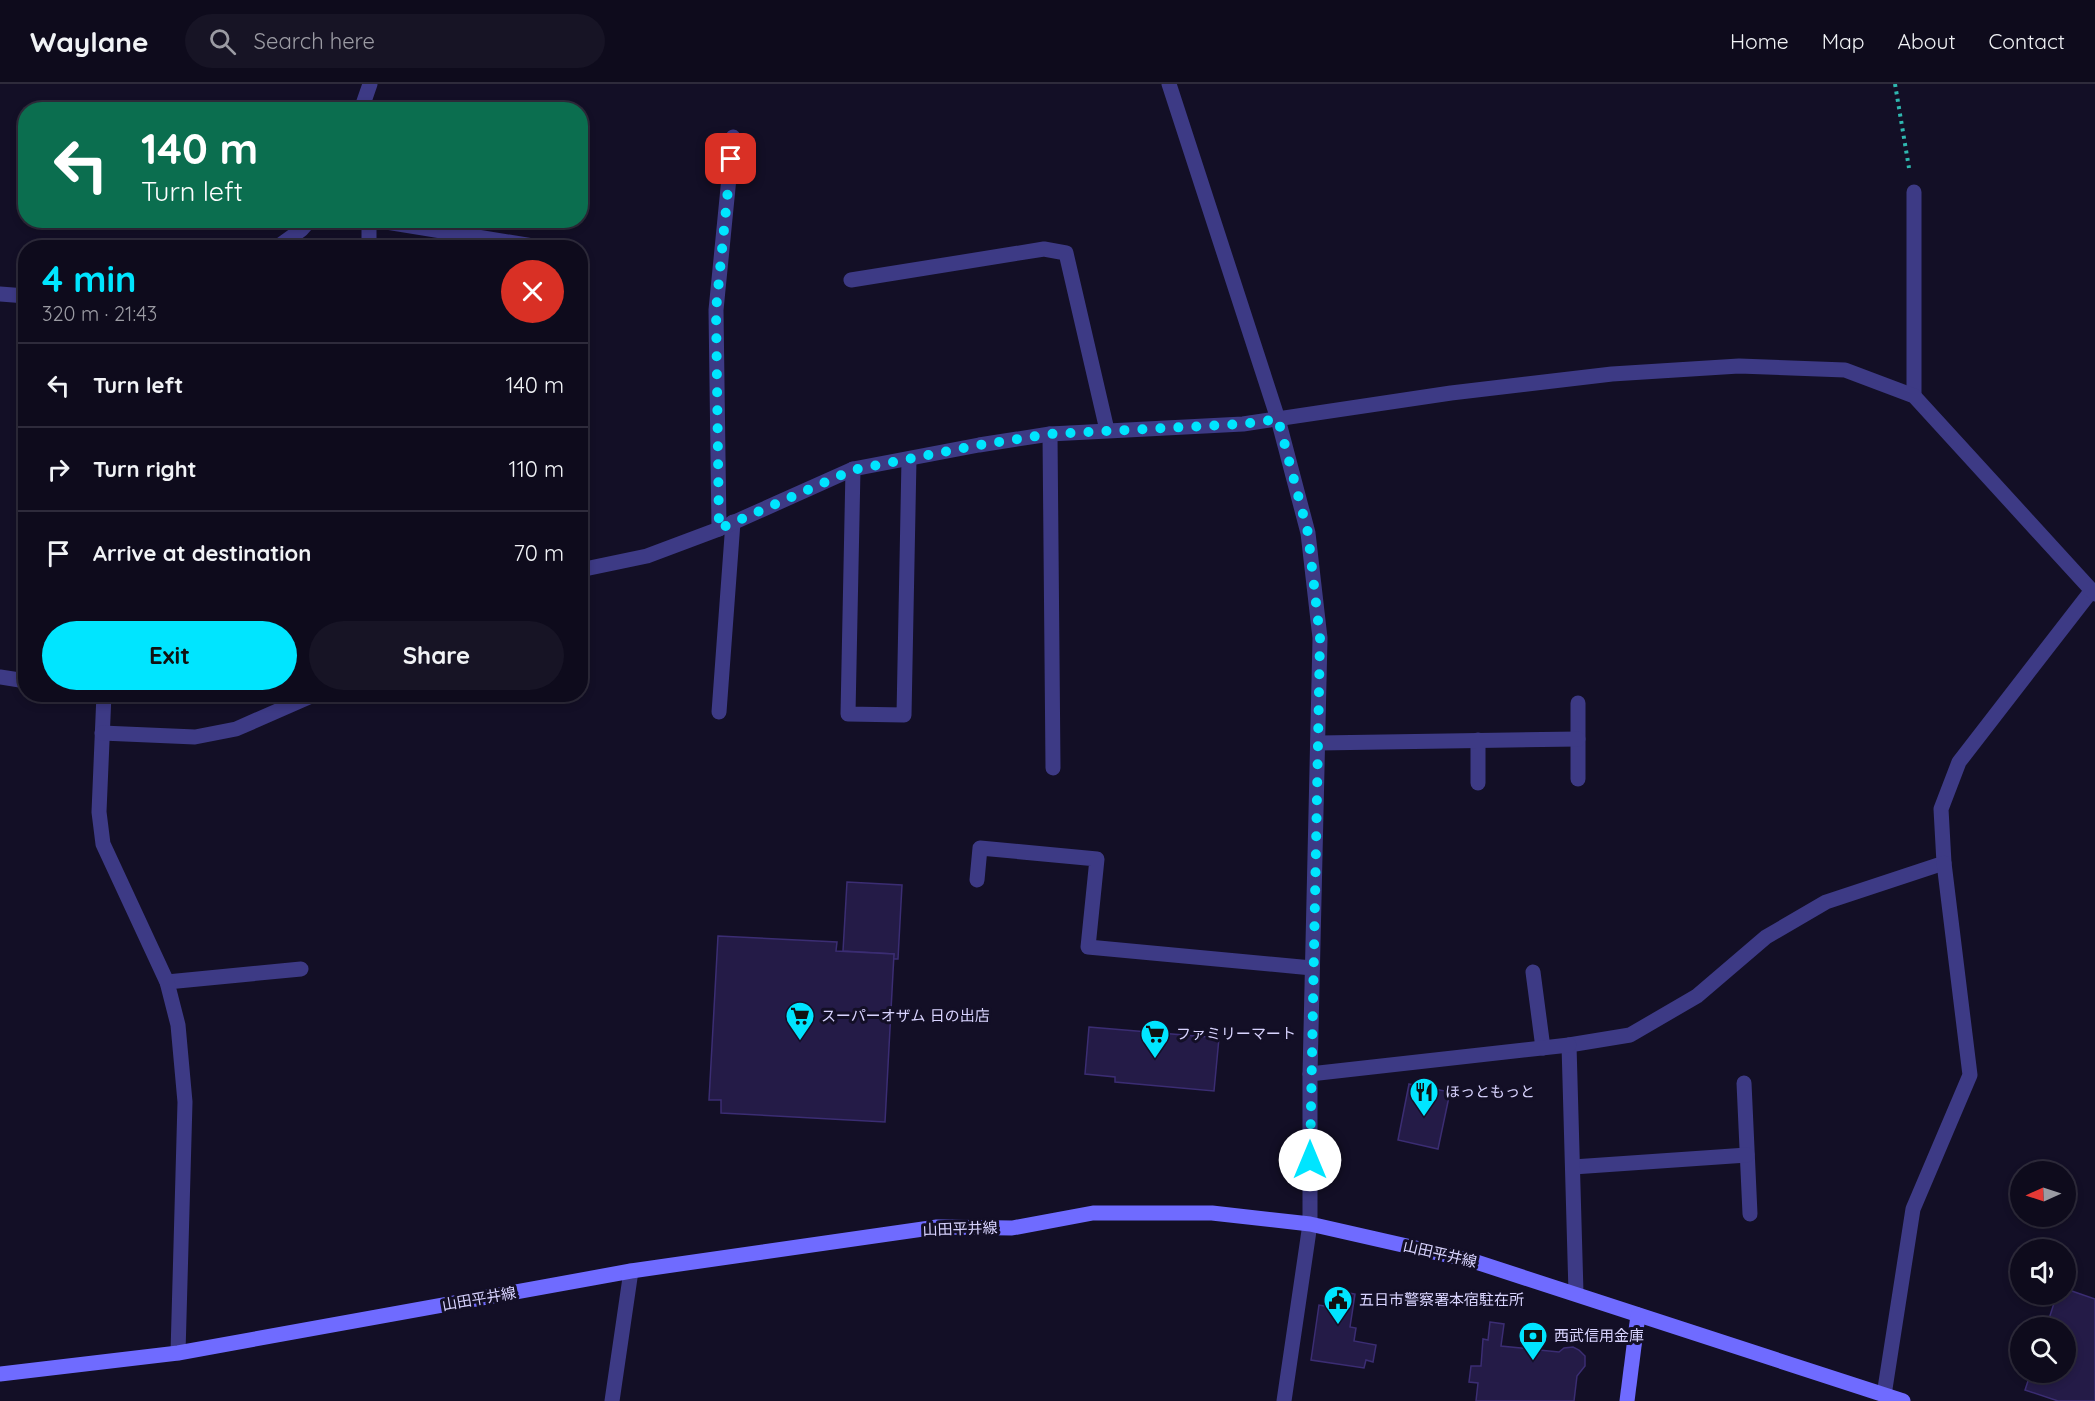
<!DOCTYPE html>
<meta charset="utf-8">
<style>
:root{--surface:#0e0b1c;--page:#171425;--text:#f1f3f6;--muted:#9b9ba3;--line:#2e2b3b;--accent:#00e5ff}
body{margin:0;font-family:Quicksand,"Noto Sans JP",sans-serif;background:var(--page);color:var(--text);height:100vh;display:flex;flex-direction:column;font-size:22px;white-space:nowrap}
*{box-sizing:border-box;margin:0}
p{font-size:20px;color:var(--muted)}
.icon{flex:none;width:33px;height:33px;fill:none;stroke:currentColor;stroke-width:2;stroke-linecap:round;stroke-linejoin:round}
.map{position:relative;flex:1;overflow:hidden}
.panel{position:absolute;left:18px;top:156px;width:570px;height:462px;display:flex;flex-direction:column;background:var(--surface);border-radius:24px;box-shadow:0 3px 9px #0003,0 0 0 2px var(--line)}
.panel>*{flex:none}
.top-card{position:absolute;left:18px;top:18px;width:570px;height:126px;border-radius:24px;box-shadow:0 3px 9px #0003,0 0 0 2px var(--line);background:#0b6e4f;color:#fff;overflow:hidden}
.needle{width:39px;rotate:267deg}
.tools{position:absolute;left:2010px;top:1077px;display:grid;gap:12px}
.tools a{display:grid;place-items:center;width:66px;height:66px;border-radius:50%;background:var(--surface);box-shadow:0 3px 9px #0003,0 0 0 2px var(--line);font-size:30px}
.pin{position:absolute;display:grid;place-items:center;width:51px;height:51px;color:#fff;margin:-26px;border-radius:12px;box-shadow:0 3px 9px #0006}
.me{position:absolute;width:66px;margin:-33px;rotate:0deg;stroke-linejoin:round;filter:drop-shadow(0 0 4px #0008)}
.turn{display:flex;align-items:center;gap:21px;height:126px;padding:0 24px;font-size:27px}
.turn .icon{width:78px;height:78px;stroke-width:2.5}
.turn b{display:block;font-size:42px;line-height:51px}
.round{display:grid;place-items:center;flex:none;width:63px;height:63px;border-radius:32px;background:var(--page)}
.head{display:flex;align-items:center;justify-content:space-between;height:102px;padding:0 24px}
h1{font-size:36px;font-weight:700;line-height:45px;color:var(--accent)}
.primary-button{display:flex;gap:12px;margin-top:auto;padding:12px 24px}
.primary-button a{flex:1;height:69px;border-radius:36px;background:var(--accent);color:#111;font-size:24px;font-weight:700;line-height:69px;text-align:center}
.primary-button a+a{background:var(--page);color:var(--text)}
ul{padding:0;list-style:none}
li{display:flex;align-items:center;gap:18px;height:84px;padding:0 24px;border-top:2px solid var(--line)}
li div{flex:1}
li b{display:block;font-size:22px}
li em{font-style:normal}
header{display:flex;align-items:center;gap:36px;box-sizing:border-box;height:84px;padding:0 30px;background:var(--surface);border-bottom:2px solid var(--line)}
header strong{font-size:28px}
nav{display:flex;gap:33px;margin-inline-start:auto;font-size:21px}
.search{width:420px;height:54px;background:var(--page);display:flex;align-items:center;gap:15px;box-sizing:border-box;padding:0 21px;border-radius:33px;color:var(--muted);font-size:22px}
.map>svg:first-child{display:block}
</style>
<header>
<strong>Waylane</strong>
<div class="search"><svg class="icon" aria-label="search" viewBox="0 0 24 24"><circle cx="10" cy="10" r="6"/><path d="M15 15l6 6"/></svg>Search here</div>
<nav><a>Home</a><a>Map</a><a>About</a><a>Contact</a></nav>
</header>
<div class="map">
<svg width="2095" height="1317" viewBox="0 0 2095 1317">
<rect width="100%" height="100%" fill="#130f26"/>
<g fill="#241b47" stroke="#3b2d73" stroke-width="1.5">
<path d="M847,798L902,801L898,875H893L894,870L843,867Z"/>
<path d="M718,852L837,858L836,867L894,870L885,1038L721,1029V1016H709Z"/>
<path d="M1089,943L1219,954L1214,1007L1115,998V993L1085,990Z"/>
<path d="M1409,1000L1450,1008L1438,1065L1398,1056Z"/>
<path d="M2066,1205L2095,1215V1317H2058L2025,1306L2031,1288H2066V1244H2046L2057,1210H2066Z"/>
<path d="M1338,1207L1355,1210L1350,1243L1356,1244L1354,1257L1376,1261L1373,1278L1366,1276L1364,1284L1311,1276L1319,1221L1336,1224Z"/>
<path d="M1490,1238L1504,1240L1501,1262L1559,1268L1564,1264L1573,1263L1579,1266L1585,1272V1282L1577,1292L1574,1317H1476L1478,1299L1469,1298L1471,1282H1481L1483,1255L1488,1256Z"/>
</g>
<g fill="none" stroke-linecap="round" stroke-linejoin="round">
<path stroke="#2fb8b0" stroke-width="4" stroke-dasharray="3 4.5" stroke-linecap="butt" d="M1895,0L1909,84"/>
<g stroke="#3d3a85" stroke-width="15">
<path d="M1914,108V312"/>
<path d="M369,136V164"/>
<path d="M851,196L1044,165L1066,169L1107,346"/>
<path d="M0,210L26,212"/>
<path d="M1050,350L1053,684"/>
<path d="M853,385L848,630L904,631L909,375"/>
<path d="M719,445L716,226L733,53"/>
<path d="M0,593L26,597"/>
<path d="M719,628L733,438"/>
<path d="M1578,695V619"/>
<path d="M1478,699V656"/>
<path d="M1533,888L1543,964"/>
<path d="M167,898L301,885"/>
<path d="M1744,999L1750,1130"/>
<path d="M1573,1083L1747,1071"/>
<path d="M1576,1209L1569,961L1630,951L1697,912L1766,853L1826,818L1944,779L1941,725L1959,678L2092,506"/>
</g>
<g stroke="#3d3a85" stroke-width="15">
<path d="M1169,0L1278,335L1308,449L1320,554L1310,990V1140L1284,1317"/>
<path d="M361,26L370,0"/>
<path d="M374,136L545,164"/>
<path d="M276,164L301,146L310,136"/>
<path d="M580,486L647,472L719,445L853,385L979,361L1050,350L1243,340L1451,309L1612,290L1739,282L1845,286L1914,312L2095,510"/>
<path d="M104,610L99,728L103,760L167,898L178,941L185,1018L178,1269"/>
<path d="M102,649L195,653L236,645L316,610"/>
<path d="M1319,659L1578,655"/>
<path d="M977,796L980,764L1097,775L1088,863L1312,884"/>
<path d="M1310,990L1569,961"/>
<path d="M1884,1311L1913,1125L1970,991L1944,779"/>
<path d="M612,1317L631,1187"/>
</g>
<g stroke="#6f6bff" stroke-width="15">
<path d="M0,1290L178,1269L631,1187L937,1143L1012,1144L1093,1129H1212L1310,1140L1473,1177L1903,1317"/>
<path d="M1627,1317L1638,1231"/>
</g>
</g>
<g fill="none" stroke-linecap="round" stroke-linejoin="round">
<path stroke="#00e5ff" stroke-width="10" stroke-dasharray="0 18" d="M731,75L716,226L719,445L853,386L979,361L1050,350L1243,340L1278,335L1308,449L1320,554L1310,1076"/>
</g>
<defs>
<g id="supermarket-pin" transform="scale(1.5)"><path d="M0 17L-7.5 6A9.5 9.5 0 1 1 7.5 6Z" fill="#00e5ff" stroke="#130f26"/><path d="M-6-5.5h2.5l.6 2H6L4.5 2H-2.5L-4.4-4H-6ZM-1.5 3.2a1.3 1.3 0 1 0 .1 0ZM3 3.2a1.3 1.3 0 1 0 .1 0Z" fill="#111"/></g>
<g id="restaurant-pin" transform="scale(1.5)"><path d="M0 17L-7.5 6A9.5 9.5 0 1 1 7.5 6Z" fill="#00e5ff" stroke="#130f26"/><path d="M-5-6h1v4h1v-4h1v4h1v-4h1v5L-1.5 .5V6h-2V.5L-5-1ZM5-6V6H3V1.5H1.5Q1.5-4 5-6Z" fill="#111"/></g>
<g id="civic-pin" transform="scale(1.5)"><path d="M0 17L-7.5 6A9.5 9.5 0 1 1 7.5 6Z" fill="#00e5ff" stroke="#130f26"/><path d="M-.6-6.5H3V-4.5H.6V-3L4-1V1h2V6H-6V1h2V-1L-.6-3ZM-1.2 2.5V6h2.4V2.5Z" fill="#111"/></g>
<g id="bank-pin" transform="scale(1.5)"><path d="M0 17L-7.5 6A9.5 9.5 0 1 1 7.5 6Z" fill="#00e5ff" stroke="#130f26"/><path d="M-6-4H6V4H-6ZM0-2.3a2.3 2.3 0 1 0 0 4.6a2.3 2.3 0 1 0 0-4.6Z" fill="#111"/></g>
</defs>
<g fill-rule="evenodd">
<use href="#supermarket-pin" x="800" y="932"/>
<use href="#supermarket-pin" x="1155" y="950"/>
<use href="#restaurant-pin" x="1424" y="1008"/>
<use href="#civic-pin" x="1338" y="1216"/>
<use href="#bank-pin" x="1533" y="1252"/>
</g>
<g text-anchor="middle" stroke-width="6" stroke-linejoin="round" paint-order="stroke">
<g font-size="15" fill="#d9d4ff" stroke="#130f26" text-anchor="start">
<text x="821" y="937">スーパーオザム 日の出店</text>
<text x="1176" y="955">ファミリーマート</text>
<text x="1445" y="1013">ほっともっと</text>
<text x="1359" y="1221">五日市警察署本宿駐在所</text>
<text x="1554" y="1257">西武信用金庫</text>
</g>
<g font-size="15" fill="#d9d4ff" stroke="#130f26">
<text transform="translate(960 1145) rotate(-2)" y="5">山田平井線</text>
<text transform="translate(1440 1170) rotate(13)" y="5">山田平井線</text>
<text transform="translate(479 1215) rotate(-10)" y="5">山田平井線</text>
</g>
</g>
</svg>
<div class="tools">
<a><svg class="needle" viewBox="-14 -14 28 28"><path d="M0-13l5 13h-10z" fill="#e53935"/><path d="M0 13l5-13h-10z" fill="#9b9ba3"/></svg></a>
<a><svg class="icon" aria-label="sound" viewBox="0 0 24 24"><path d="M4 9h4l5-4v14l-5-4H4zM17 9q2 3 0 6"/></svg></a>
<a><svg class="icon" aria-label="search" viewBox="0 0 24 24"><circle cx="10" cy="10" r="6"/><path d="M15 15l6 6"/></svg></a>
</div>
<div class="pin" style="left:731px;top:75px;background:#d93025"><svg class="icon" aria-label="arrive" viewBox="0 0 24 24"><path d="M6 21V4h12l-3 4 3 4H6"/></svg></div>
<svg class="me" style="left:1310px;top:1076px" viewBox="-20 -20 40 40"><circle r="19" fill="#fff"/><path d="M0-13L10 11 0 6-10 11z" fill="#00e5ff"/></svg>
<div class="top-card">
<div class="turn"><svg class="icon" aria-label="left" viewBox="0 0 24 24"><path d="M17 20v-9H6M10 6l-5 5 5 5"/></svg><div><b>140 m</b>Turn left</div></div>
</div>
<section class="panel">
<div class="head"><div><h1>4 min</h1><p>320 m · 21:43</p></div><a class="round" style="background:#d93025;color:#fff"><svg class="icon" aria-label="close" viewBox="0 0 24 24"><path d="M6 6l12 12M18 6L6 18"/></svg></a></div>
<ul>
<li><svg class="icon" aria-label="left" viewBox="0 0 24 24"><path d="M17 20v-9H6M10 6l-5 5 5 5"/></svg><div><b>Turn left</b></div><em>140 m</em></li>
<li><svg class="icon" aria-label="right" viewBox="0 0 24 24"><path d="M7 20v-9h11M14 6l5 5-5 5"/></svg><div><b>Turn right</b></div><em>110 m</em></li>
<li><svg class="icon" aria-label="arrive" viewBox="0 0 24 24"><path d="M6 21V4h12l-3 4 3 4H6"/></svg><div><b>Arrive at destination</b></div><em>70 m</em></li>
</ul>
<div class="primary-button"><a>Exit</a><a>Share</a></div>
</section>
</div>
